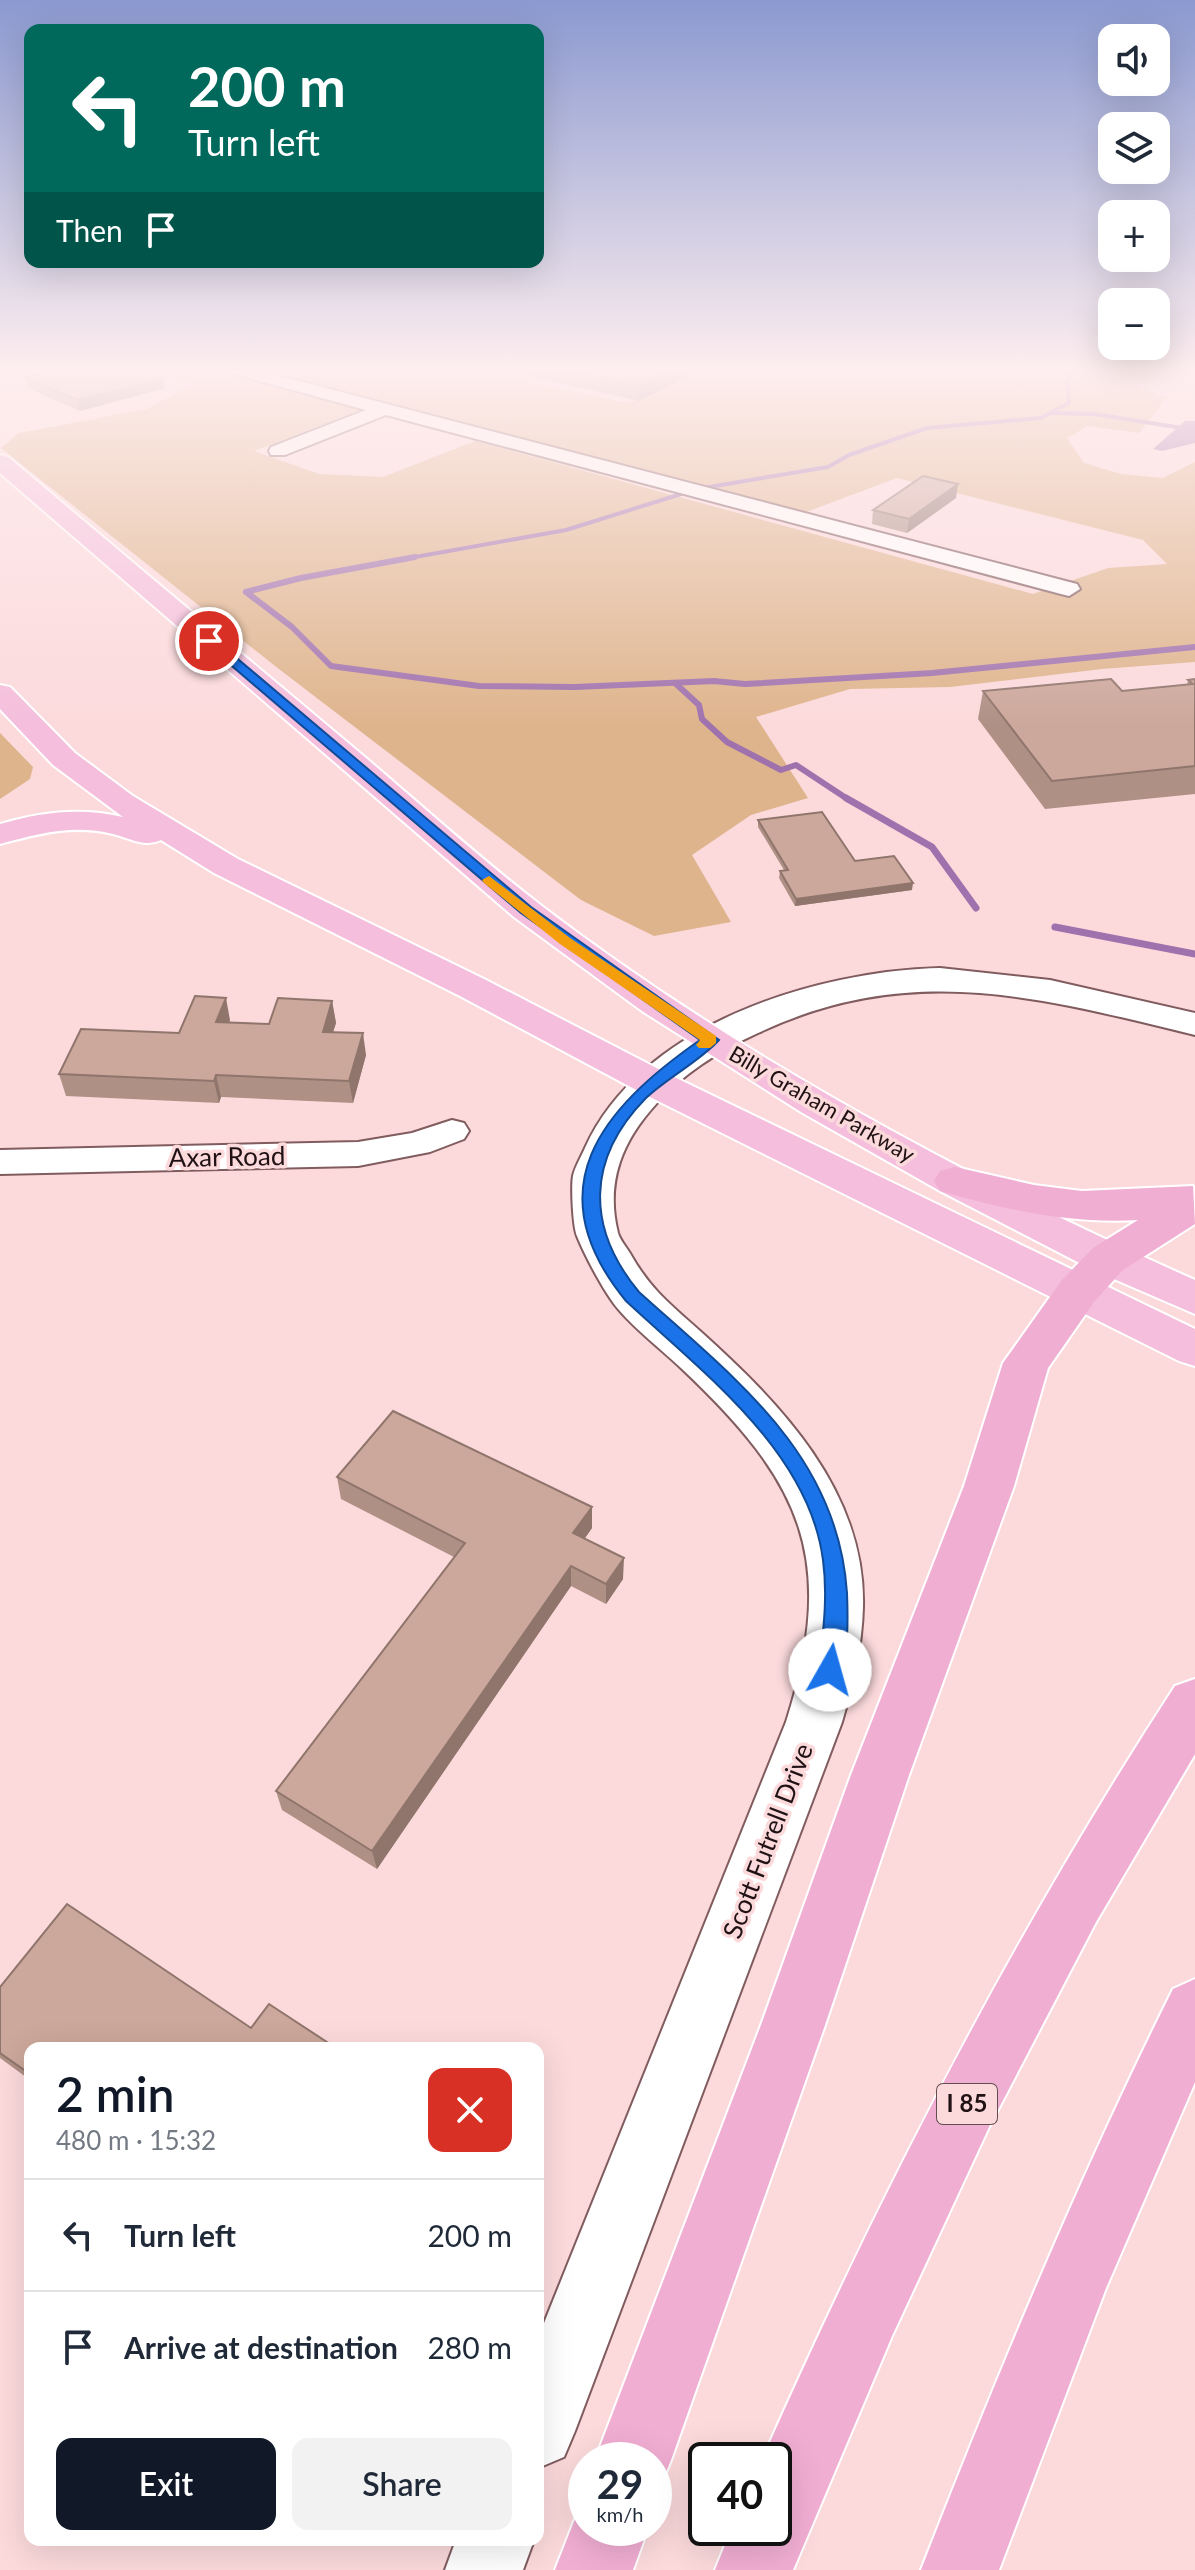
<!DOCTYPE html>
<meta charset="utf-8">
<style>
:root{--surface:#fff;--page:#f2f2f3;--text:#1f2937;--muted:#747a83;--line:#e0e1e3;--accent:#111827}
body{margin:0;font-family:Lato,sans-serif;background:var(--page);color:var(--text);height:100vh;display:flex;flex-direction:column;font-size:30px;white-space:nowrap}
*{box-sizing:border-box;margin:0}
p{font-size:26px;color:var(--muted)}
.icon{flex:none;width:44px;height:44px;fill:none;stroke:currentColor;stroke-width:2;stroke-linecap:round;stroke-linejoin:round}
.map{position:relative;flex:1;overflow:hidden}
.details{position:absolute;left:24px;top:2042px;width:520px;height:504px;display:flex;flex-direction:column;background:var(--surface);border-radius:16px;box-shadow:0 8px 32px #0002}
.details>*{flex:none}
.top-card{position:absolute;left:24px;top:24px;width:520px;height:244px;border-radius:16px;box-shadow:0 8px 32px #0002;background:#00695c;color:#fff;overflow:hidden}
.controls{position:absolute;left:1098px;top:24px;display:grid;gap:16px}
.controls a{display:grid;place-items:center;width:72px;height:72px;border-radius:16px;background:var(--surface);box-shadow:0 8px 32px #0002;font-size:40px}
.speed{position:absolute;left:568px;top:2442px;display:flex;gap:16px;font-size:40px;font-weight:700;text-align:center}
.speed>*{display:grid;place-content:center;width:104px;height:104px;border-radius:50%;background:var(--surface);box-shadow:0 8px 32px #0002;line-height:1}
.speed small{font-size:20px;font-weight:400}
.speed .limit{border:4px solid #111;border-radius:12px;background:#fff;color:#111}
.pin{position:absolute;display:grid;place-items:center;width:68px;height:68px;color:#fff;margin:-34px;border:4px solid #fff;border-radius:50%;box-shadow:0 2px 8px #0007}
.me{position:absolute;width:88px;margin:-44px;rotate:7deg;stroke-linejoin:round;filter:drop-shadow(0 0 6px #0008)}
.turn{display:flex;align-items:center;gap:28px;height:168px;padding:0 32px;font-size:36px}
.turn .icon{width:104px;height:104px;stroke-width:2.5}
.turn b{display:block;font-size:56px;line-height:68px}
.then{display:flex;align-items:center;height:76px;padding:0 32px;background:#0003;gap:16px;font-size:30px}
.round{display:grid;place-items:center;flex:none;width:84px;height:84px;border-radius:16px;background:var(--page)}
.head{display:flex;align-items:center;justify-content:space-between;height:136px;padding:0 32px}
h1{font-size:48px;font-weight:600;line-height:60px;color:var(--accent)}
.button{display:flex;gap:16px;margin-top:auto;padding:16px 32px}
.button a{flex:1;height:92px;border-radius:16px;background:var(--accent);color:#fff;font-size:32px;font-weight:600;line-height:92px;text-align:center}
.button a+a{background:var(--page);color:var(--text)}
ul{padding:0;list-style:none}
li{display:flex;align-items:center;gap:24px;height:112px;padding:0 32px;border-top:2px solid var(--line)}
li div{flex:1}
li b{display:block;font-size:30px}
li em{font-style:normal}
.map>svg:first-child{display:block}
</style>
<div class="map">
<svg width="1195" height="2570" viewBox="0 0 1195 2570">
<rect width="100%" height="100%" fill="#fcdadc"/>
<g fill="#deb48c">
<path d="M158,368H216L259,383L362,410L254,451L319,474L383,477L475,441L1033,594L1108,568L1167,564L1143,540L897,478L801,514L296,379L319,368H460L628,403L701,368H1160L1138,387L1167,397L1139,433L1088,426L1067,438L1084,463L1121,474L1163,478L1195,462V662L1102,669L950,687L850,689L756,717L808,798L751,815L692,855L731,922L654,936L581,900L275,666L1,448L19,433L147,409L192,385Z"/>
<path d="M0,733L33,767L30,779L0,799Z"/>
</g>
<path fill="#9f71ad" d="M1185,421H1195V443L1162,451L1153,449Z"/>
<g fill="none" stroke-linecap="round" stroke-linejoin="round">
<g stroke="#9f71ad" stroke-width="4">
<path d="M1053,413L1094,414L1195,430"/>
<path d="M703,488L828,467L849,455L927,428L1041,418L1069,403L1067,380L1077,368"/>
<path d="M404,559L566,530L681,494"/>
</g>
<g stroke="#9f71ad" stroke-width="6">
<path d="M246,592L292,627L331,666L479,686L575,687L714,681L745,684L932,673L1195,647"/>
<path d="M246,592L301,578L415,557"/>
<path d="M675,683L699,705L702,719L727,742L781,770L796,765L849,800"/>
</g>
<g stroke="#9f71ad" stroke-width="7">
<path d="M846,798L932,847L976,908"/>
<path d="M1055,927L1195,954"/>
</g>
<g stroke="#805c5f" stroke-width="4">
<g id="minor">
<path d="M225,368H249L1077,584L1080,589L1069,596L1061,594L386,415L285,455H271L269,451L271,447L366,410L227,372Z"/>
<path d="M452,1120L464,1123L469,1131L464,1139L430,1152L358,1166L0,1174V1150L358,1142L412,1133Z"/>
</g>
</g>
<g stroke="#805c5f" stroke-width="4">
<g id="tertiary">
<path d="M940,968L1050,980L1195,1013V1035C1040,997 910,961 758,1033C721,1050 685,1072 657,1103C623,1140 605,1181 618,1233C620,1240 627,1248 631,1255C651,1290 671,1305 700,1331C780,1403 866,1491 863,1607C862,1647 853,1684 842,1722L575,2431L564,2457L538,2468V2338L786,1722C838,1558 802,1482 681,1368C661,1349 637,1331 619,1310C605,1294 585,1256 577,1236C573,1227 571,1187 573,1176C575,1167 581,1157 585,1148C640,1025 815,971 940,968Z"/>
<path d="M456,2540H534L523,2570H445Z"/>
</g>
</g>
<g stroke="#fff" stroke-width="4">
<g id="trunk">
<path d="M0,455L8,457C125,556 242,654 360,753C419,803 477,856 538,903C733,1053 971,1181 1195,1280V1314L1093,1270L940,1191L801,1112L642,1011L514,917L0,473Z"/>
<path d="M0,685L10,687L75,753L133,796L238,859L486,980L668,1074L1195,1329V1366L1179,1361L640,1092L460,996L214,873L161,840C144,848 130,838 113,834C73,824 38,834 0,844V824C41,812 81,807 123,817L53,765L0,709Z"/>
</g>
</g>
<g stroke="#fff" stroke-width="4">
<g id="motorway">
<path d="M955,1167L1034,1185L1082,1191L1193,1186L1195,1224L1123,1270L1094,1302L1048,1368L1014,1486L909,1775L825,2025L671,2460L660,2487L654,2489V2460H595L761,2025L851,1775L964,1486L1003,1363L1062,1280L1093,1248L1138,1220C1070,1224 1006,1210 940,1191L934,1181L940,1171Z"/>
<path d="M1195,1679V1754L1096,1922L989,2127L892,2336L793,2570H715L732,2528H774V2460H762C881,2191 1015,1932 1175,1686Z"/>
<path d="M1195,1979V2082L1106,2288L999,2570H921C998,2373 1079,2178 1173,1989Z"/>
<path d="M586,2499V2528H648L633,2570H555L582,2501Z"/>
</g>
</g>
<use href="#minor" fill="#fff" fill-rule="evenodd"/>
<use href="#tertiary" fill="#fff" fill-rule="evenodd"/>
<use href="#trunk" fill="#f4bedc" fill-rule="evenodd"/>
<use href="#motorway" fill="#f1aed3" fill-rule="evenodd"/>
</g>
<g fill="#af9085">
<path d="M42,368H138L163,378L165,388L80,411L28,388L25,378L46,372L43,371Z"/>
<path d="M472,368H703L639,401L512,372L504,376Z"/>
<path d="M956,498L907,533L872,524L873,510Z"/>
<path d="M1195,679V794L1045,809L978,719L983,691H1122L1187,685L1188,680Z"/>
<path d="M758,820L855,861L912,890L795,906L779,878L780,871L784,870L758,827Z"/>
<path d="M332,1001L336,1023L333,1032L366,1055L353,1103L221,1097L219,1103L66,1096L59,1074L179,1033L230,1020L229,1022L269,1024Z"/>
<path d="M337,1477L592,1528L584,1539L623,1579L606,1604L571,1586L377,1869L282,1810L276,1791L454,1557L341,1499Z"/>
<path d="M0,1987L251,2028L30,2048V2080L0,2058Z"/>
</g>
<g fill="#8f756c">
<path d="M503,368H512V372L504,376Z"/>
<path d="M675,368H703L639,401V386Z"/>
<path d="M163,378L165,388L80,411L78,400Z"/>
<path d="M958,484L956,498L907,533L909,519Z"/>
<path d="M913,883L912,890L795,906L796,899Z"/>
<path d="M226,998L230,1020L221,1044L216,1022Z"/>
<path d="M332,1001L336,1023L326,1054L323,1032Z"/>
<path d="M363,1033L366,1055L353,1103L349,1081Z"/>
<path d="M216,1075L221,1097L219,1103L214,1081Z"/>
<path d="M592,1507V1528L574,1554L573,1533Z"/>
<path d="M624,1558L623,1579L606,1604V1584Z"/>
<path d="M571,1566V1586L377,1869L372,1851Z"/>
</g>
<g fill="#cca79b" stroke="#8f756c" stroke-width="2">
<path d="M56,368H138L163,378L78,400L25,378L60,369Z"/>
<path d="M557,368H675L639,386Z"/>
<path d="M923,476L958,484L909,519L873,510Z"/>
<path d="M1111,679L1122,691L1193,684L1188,680L1195,679V766L1052,781L983,691Z"/>
<path d="M822,812L855,861L894,856L913,883L796,899L780,871L788,870L758,820Z"/>
<path d="M195,996L226,998L216,1022L269,1024L278,998L332,1001L323,1032L363,1033L349,1081L216,1075L214,1081L59,1074L81,1029L179,1033Z"/>
<path d="M393,1411L592,1507L573,1533L624,1558L606,1584L571,1566L372,1851L276,1791L465,1543L337,1477Z"/>
<path d="M67,1904L251,2028L269,2004L336,2048H30V2074L0,2053V1987Z"/>
</g>
<linearGradient id="sky" x2="0" y2="1"><stop stop-color="#8b99d0"/><stop offset="0.51" stop-color="#feeeef"/><stop offset="1" stop-color="#feeeef" stop-opacity="0"/></linearGradient>
<rect width="1195" height="727" fill="url(#sky)"/>
<path fill="#1a73e8" stroke="#114b97" stroke-width="2" d="M205,638H213L531,907L719,1040C699,1062 668,1077 646,1098C586,1159 586,1228 639,1292C734,1378 838,1454 847,1593C848,1618 849,1654 838,1677L830,1680L822,1677L819,1670C823,1633 828,1597 823,1560C809,1451 701,1371 626,1301C534,1189 601,1109 700,1040L521,913L205,643Z"/>
<path fill="#f59e0b" d="M489,876L570,938L716,1036V1043L710,1048H699L696,1045L700,1040L560,944L484,883L482,880Z"/>
<g text-anchor="middle" stroke-width="7" stroke-linejoin="round" paint-order="stroke">
<g font-size="22" fill="#201214" stroke="#fcdadc">
<text transform="translate(822 1104) rotate(30)" y="8">Billy Graham Parkway</text>
</g>
<rect fill="#fcdadc" stroke="#624e50" stroke-width="2" x="937" y="2084" width="60" height="40" rx="6"/>
<g font-size="24" font-weight="bold" fill="#201214">
<text x="967" y="2112">I 85</text>
</g>
<g font-size="26" fill="#201214" stroke="#fcdadc">
<text transform="translate(227 1157) rotate(-1)" y="9">Axar Road</text>
<text transform="translate(768 1841) rotate(-69)" y="9">Scott Futrell Drive</text>
</g>
</g>
</svg>
<div class="controls">
<a><svg class="icon" aria-label="sound" viewBox="0 0 24 24"><path d="M4 9h4l5-4v14l-5-4H4zM17 9q2 3 0 6"/></svg></a>
<a><svg class="icon" aria-label="layers" viewBox="0 0 24 24"><path d="M12 4l9 5-9 5-9-5zM3 14l9 5 9-5"/></svg></a>
<a>+</a>
<a>−</a>
</div>
<div class="speed"><div>29<small>km/h</small></div><div class="limit">40</div></div>
<div class="pin" style="left:209px;top:641px;background:#d93025"><svg class="icon" aria-label="arrive" viewBox="0 0 24 24"><path d="M6 21V4h12l-3 4 3 4H6"/></svg></div>
<svg class="me" style="left:830px;top:1670px" viewBox="-20 -20 40 40"><circle r="19" fill="#fff"/><path d="M0-13L10 11 0 6-10 11z" fill="#1a73e8"/></svg>
<div class="top-card">
<div class="turn"><svg class="icon" aria-label="left" viewBox="0 0 24 24"><path d="M17 20v-9H6M10 6l-5 5 5 5"/></svg><div><b>200 m</b>Turn left</div></div>
<div class="then">Then<svg class="icon" aria-label="arrive" viewBox="0 0 24 24"><path d="M6 21V4h12l-3 4 3 4H6"/></svg></div>
</div>
<section class="details">
<div class="head"><div><h1>2 min</h1><p>480 m · 15:32</p></div><a class="round" style="background:#d93025;color:#fff"><svg class="icon" aria-label="close" viewBox="0 0 24 24"><path d="M6 6l12 12M18 6L6 18"/></svg></a></div>
<ul>
<li><svg class="icon" aria-label="left" viewBox="0 0 24 24"><path d="M17 20v-9H6M10 6l-5 5 5 5"/></svg><div><b>Turn left</b></div><em>200 m</em></li>
<li><svg class="icon" aria-label="arrive" viewBox="0 0 24 24"><path d="M6 21V4h12l-3 4 3 4H6"/></svg><div><b>Arrive at destination</b></div><em>280 m</em></li>
</ul>
<div class="button"><a>Exit</a><a>Share</a></div>
</section>
</div>
